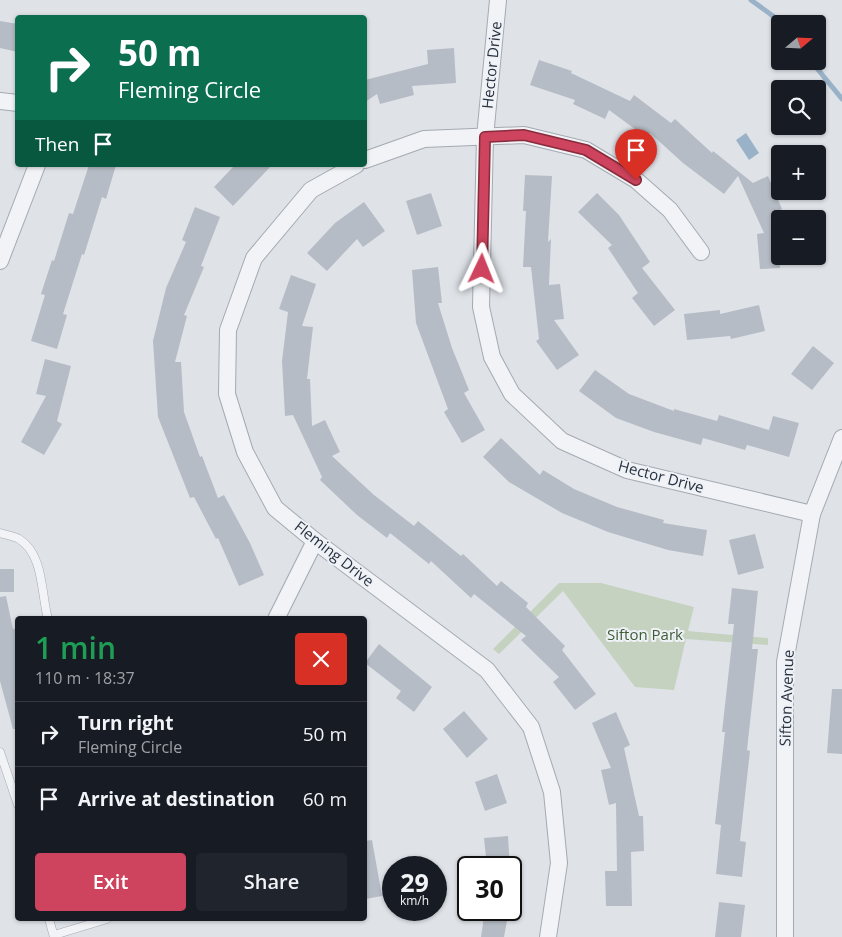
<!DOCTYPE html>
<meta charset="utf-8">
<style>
:root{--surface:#171b24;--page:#20242c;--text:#f1f3f6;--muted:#9ea1a6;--line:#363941;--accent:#ce435d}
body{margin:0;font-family:"Open Sans",sans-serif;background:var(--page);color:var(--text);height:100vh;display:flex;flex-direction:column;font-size:19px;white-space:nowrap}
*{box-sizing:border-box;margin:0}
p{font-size:16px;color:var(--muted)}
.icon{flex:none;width:28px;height:28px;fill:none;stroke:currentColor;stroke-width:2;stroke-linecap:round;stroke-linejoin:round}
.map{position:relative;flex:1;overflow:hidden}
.details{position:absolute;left:15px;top:616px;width:352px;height:305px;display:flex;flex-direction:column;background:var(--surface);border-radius:5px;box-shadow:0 1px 4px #0004}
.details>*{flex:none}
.hud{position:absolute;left:15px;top:15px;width:352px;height:152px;border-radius:5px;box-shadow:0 1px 4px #0004;background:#0b6e4f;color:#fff;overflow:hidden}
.needle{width:32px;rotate:71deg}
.buttons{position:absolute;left:771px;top:15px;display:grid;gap:10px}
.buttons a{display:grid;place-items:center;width:55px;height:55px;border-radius:5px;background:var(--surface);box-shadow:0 1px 4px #0004;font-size:25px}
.speed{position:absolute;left:382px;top:856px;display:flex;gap:10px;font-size:25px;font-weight:700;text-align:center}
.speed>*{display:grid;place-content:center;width:65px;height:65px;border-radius:50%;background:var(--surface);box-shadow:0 1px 4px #0004;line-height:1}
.speed small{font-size:12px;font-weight:400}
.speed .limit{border:2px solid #111;border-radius:8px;background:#fff;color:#111}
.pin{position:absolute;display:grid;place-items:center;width:42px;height:42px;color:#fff;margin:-51px -21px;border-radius:50% 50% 50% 0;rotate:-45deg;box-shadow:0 0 5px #0007}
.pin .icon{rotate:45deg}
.me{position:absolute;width:55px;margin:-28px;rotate:2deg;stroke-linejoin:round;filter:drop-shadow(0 0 4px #0008)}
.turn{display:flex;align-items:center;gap:18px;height:105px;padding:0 20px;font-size:22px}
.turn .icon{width:65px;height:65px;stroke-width:2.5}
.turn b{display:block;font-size:35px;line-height:42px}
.then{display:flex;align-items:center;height:48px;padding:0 20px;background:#0003;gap:10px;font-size:19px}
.round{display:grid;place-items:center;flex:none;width:52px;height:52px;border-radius:5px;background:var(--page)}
.head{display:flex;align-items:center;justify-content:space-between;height:85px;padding:0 20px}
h1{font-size:30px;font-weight:600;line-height:38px;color:#1e9e55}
.primary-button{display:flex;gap:10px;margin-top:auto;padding:10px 20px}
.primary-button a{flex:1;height:58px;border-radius:5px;background:var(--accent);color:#fff;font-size:20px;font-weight:600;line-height:58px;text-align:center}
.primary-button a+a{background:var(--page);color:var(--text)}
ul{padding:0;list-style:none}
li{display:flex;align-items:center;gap:15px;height:65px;padding:0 20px;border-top:1px solid var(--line)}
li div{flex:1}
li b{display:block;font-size:19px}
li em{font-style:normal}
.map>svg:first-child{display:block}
</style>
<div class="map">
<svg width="842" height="937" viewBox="0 0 842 937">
<rect width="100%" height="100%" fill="#dfe3e8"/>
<path fill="#c5d2c0" d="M559,583H601L694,607L688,631L768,638V645L686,639L674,690L635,687L563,591L499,654L493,649Z"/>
<path fill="#9ab2c8" d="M746,133L759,153L749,160L736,140Z"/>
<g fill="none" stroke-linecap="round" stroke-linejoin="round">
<g stroke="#9ab2c8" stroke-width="5">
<path d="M751,0L773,16L780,24"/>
<path d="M811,61L842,99"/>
</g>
</g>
<g fill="#b6bcc5">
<path d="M0,21L18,24V52L0,48Z"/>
<path d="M454,48L456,83L412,86L414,95L380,104L377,94L365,102V80L428,64L427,50Z"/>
<path d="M539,60L572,71L571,73L630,101L634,95L671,123L675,119L712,153L713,151L753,183L768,176L782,209L780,210V268L760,269L757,234L764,233L738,176L724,194L683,163L650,133L647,138L609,110L605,119L573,104L575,100L530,85Z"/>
<path d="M89,165H116L106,199L102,197L84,255L82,254L63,314L67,315L57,349L31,341L45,295L41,294L52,260L54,261L69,213L73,214Z"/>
<path d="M235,165H272L233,206L214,187Z"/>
<path d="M525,175L552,176L548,242L551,239L549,285L560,284L564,319L554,320L579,355L557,370L536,341L539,339L531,267H523L526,211H523Z"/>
<path d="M431,193L442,226L417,235L406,201Z"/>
<path d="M597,193L619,215L650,262L642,268L675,310L654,326L632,298L638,293L608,248L612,245L578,212Z"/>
<path d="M364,202L385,231L363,247L357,239L327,271L307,253L335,223Z"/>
<path d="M195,207L220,217L201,266L204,267L184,315L187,316L175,362H181L184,412L200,457L202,456L218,498L224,495L250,543L264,575L239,586L218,538L216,539L194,497L190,498L158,417L153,341L166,288L186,242L182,240Z"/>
<path d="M438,267L442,303H438L452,348L469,390L464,393L485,430L462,443L444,412L448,409L416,323L412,270Z"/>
<path d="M291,275L316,284L302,326L313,327L307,379H310L312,426L325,420L340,452L332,456L374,495L414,526L418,521L461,556L463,554L497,586L501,581L528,603L526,607L565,646L562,650L596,694L575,710L553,682L559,677L521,640L526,636L474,594L471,598L431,561L429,564L390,533L387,538L357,515L320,480L322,477L293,415L285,416L282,361L288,312L279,309Z"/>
<path d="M759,305L765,331L731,339L730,336L687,340L684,314L720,310V314Z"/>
<path d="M813,346L834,363L812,390L791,374Z"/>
<path d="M45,359L71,366L57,421L62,424L44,455L21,442L46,396L36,394Z"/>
<path d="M595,370L629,394L674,411V409L717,421L719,415L769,430L773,416L799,423L789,457L747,445L745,450L703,438L701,445L654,432L616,418L579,391Z"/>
<path d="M501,438L540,475L543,470L574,489L617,507L664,520L663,523L707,530L703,556L668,550L608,532L562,513L509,482L483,457Z"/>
<path d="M755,534L764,568L738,575L729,540Z"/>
<rect x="0" y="569" width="14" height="23"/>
<path d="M732,588L758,591L752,649H758L747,750L750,751L740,841L746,842L742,877L716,874L721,825L715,824L725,732H722L734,624H728Z"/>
<path d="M6,596L13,629L18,628V729H13L0,681V597Z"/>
<path d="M379,644L432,687L414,712L396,698L401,691L365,663Z"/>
<path d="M832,689H842V754L827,753Z"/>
<path d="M464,711L488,739L467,758L443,729Z"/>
<path d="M616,712L630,745L624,748L639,816H643L644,851L631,852L632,906H606L605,871H617L616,803L609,805L601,770L611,768L592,723Z"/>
<path d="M497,774L507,803L485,811L475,782Z"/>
<path d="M508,836L510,868H487L484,838Z"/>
<path d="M372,840L382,896L365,899V841Z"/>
<path d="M719,902L745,905L741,937H715Z"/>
<path d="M485,910H509L504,937H481Z"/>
</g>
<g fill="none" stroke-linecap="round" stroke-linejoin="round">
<g stroke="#a4aab2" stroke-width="9">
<g id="lane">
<path d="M0,533C6,535 14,536 19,539C44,554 41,594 48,619"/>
<path d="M0,752L18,805"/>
<path d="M49,919L54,937"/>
<path d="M54,935L107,919"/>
</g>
</g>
<g stroke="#a4aab2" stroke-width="18">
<g id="street">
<path d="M498,0L485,137L481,307L492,357L512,394L562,441L627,470L812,514"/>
<path d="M0,101L18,103"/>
<path d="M365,160L424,139L524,135L586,150L636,180L670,210L701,252"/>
<path d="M356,165L311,190L254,258L228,330L227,394L245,452L275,508L315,541L487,670L531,727L552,792L559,863L548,937"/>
<path d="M0,261L37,165"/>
<path d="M276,619L315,541"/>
<path d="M785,937V662L812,514L842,438"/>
</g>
</g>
<use href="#lane" stroke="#f2f3f6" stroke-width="8"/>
<use href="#street" stroke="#f2f3f6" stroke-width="16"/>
</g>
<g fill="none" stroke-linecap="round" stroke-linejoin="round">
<g stroke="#862c3c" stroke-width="12">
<path id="route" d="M482,269L485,137L524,135L586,150L636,180"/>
</g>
<use href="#route" stroke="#ce435d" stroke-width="9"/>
</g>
<g text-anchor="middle" stroke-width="4" stroke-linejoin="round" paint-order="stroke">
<g font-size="15" fill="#28313f" stroke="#eef2f6">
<text transform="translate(492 65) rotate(-84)" y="5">Hector Drive</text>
<text transform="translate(661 477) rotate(15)" y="5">Hector Drive</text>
<text transform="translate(334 554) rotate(38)" y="5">Fleming Drive</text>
<text transform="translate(787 698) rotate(-88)" y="5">Sifton Avenue</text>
</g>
<g font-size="15" fill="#3e5b35" stroke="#eef2f6">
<text x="645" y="640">Sifton Park</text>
</g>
</g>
</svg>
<div class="buttons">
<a><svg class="needle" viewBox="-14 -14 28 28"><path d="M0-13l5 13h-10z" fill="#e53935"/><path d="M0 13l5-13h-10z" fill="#9ea1a6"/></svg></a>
<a><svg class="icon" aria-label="search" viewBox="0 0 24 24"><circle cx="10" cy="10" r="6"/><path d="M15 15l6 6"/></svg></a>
<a>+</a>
<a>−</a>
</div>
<div class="speed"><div>29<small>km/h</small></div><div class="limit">30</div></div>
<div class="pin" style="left:636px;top:180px;background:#d93025"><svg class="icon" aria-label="arrive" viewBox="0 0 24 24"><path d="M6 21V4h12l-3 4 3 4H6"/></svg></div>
<svg class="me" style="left:482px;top:269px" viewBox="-20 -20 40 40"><path d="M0-17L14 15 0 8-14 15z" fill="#ce435d" stroke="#fff" stroke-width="4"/></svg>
<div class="hud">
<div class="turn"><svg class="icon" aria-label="right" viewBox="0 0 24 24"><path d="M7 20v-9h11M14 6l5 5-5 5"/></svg><div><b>50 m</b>Fleming Circle</div></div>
<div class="then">Then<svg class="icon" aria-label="arrive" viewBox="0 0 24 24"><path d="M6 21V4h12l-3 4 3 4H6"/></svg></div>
</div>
<section class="details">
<div class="head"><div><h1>1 min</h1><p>110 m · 18:37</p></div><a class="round" style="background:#d93025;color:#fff"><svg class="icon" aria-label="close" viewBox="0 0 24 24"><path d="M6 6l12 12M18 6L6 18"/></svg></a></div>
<ul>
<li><svg class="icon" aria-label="right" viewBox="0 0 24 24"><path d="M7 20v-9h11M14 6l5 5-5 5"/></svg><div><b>Turn right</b><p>Fleming Circle</p></div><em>50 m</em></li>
<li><svg class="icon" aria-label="arrive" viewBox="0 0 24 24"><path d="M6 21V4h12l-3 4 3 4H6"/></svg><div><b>Arrive at destination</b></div><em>60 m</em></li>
</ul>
<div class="primary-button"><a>Exit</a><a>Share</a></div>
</section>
</div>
